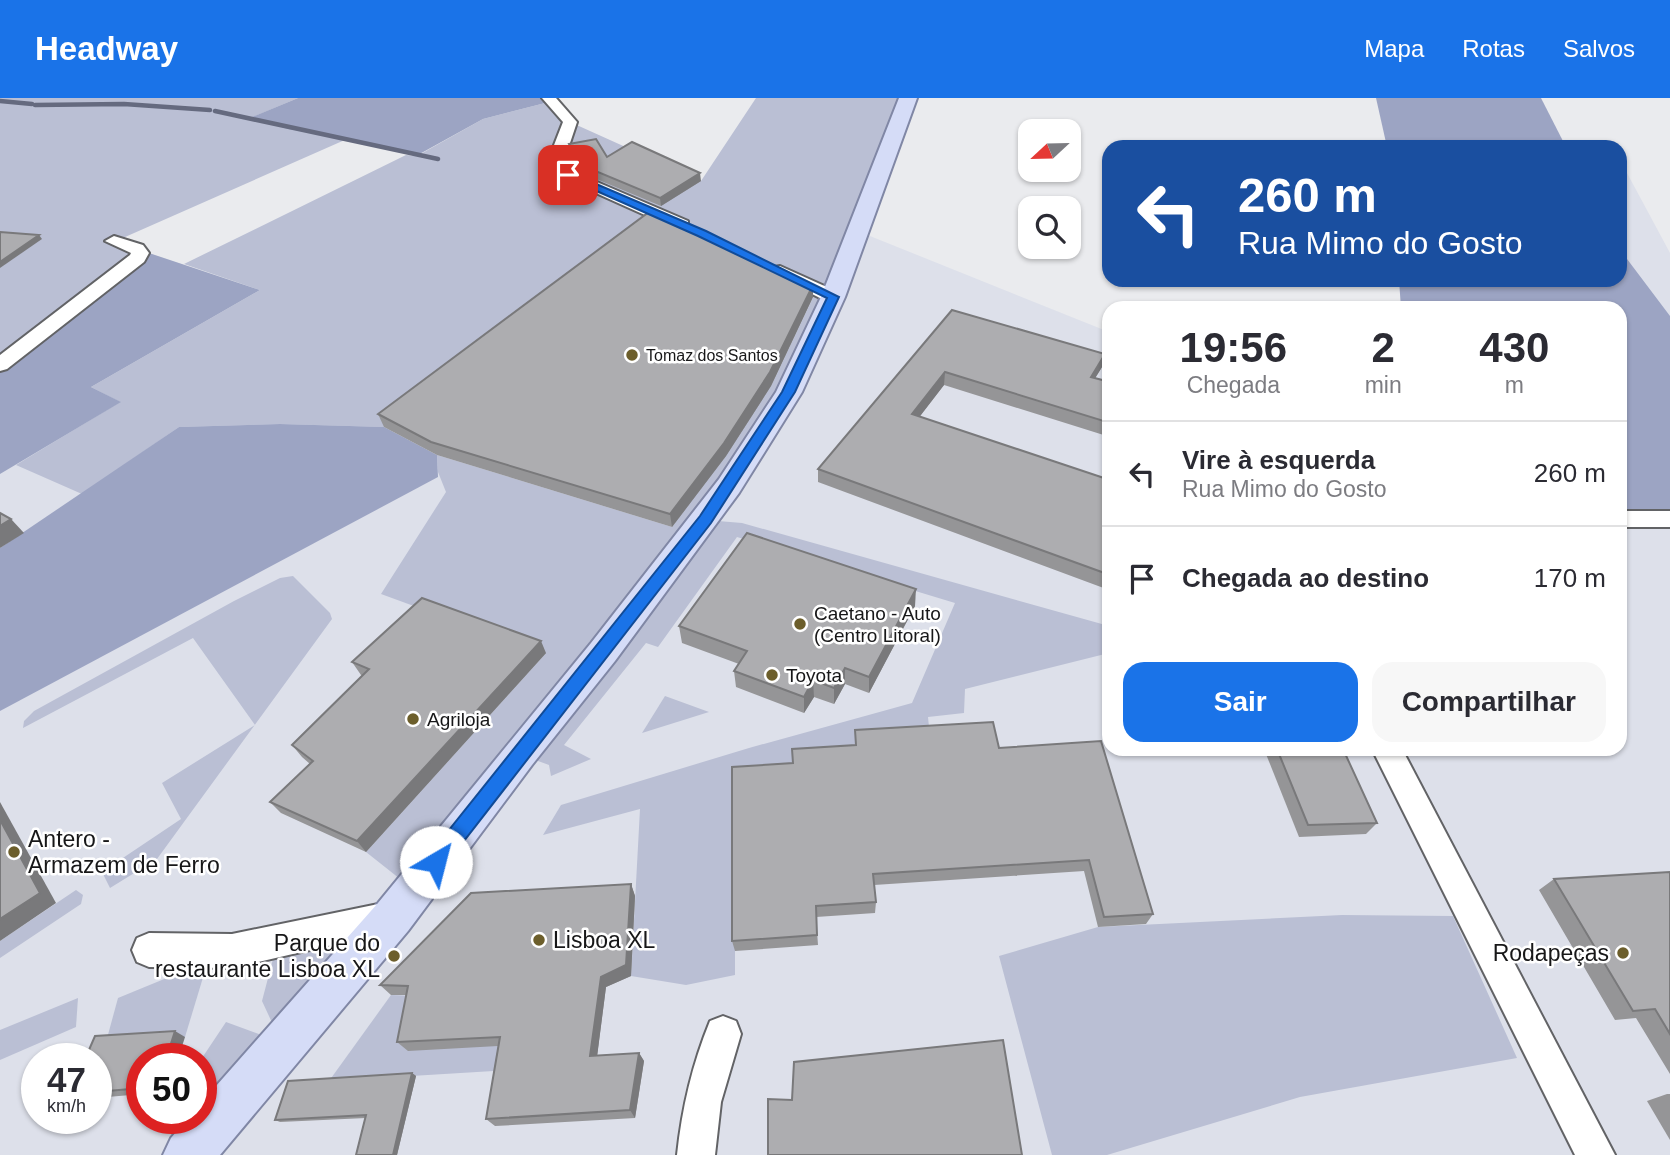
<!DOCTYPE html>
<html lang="pt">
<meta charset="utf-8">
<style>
:root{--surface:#fff;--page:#f7f7f7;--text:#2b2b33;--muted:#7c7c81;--line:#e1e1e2;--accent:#1a73e8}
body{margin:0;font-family:Arial,sans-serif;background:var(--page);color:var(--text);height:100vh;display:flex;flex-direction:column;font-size:26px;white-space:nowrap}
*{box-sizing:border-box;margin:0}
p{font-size:23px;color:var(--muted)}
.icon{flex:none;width:38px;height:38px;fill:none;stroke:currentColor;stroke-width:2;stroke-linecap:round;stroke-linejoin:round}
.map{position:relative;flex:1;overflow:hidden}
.panel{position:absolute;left:1102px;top:203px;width:525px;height:455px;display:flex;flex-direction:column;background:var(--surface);border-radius:21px;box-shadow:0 2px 5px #0004}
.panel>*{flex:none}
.top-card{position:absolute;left:1102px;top:42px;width:525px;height:147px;border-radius:21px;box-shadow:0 2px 5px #0004;background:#1a4fa0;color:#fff;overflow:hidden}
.needle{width:46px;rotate:248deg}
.buttons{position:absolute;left:1018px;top:21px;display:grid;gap:14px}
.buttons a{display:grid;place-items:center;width:63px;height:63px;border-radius:14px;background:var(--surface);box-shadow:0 2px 5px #0004;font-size:35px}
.speed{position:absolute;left:21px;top:945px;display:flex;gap:14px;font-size:35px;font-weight:700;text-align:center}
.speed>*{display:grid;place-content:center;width:91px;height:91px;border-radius:50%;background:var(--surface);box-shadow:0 2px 5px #0004;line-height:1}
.speed small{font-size:18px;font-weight:400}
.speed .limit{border:10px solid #d22;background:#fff;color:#111}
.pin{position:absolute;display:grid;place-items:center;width:60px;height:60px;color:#fff;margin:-30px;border-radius:14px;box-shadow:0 4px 10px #0006}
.me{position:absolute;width:77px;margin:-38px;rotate:37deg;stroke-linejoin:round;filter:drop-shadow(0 0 5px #0008)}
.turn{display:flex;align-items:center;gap:24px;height:147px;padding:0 21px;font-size:32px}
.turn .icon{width:91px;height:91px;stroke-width:2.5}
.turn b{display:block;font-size:49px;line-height:60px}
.eta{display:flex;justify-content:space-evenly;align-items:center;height:119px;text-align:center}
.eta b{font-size:42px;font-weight:700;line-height:49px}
.action{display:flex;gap:14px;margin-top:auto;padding:14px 21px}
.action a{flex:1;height:80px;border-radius:21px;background:var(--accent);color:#fff;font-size:28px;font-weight:700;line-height:80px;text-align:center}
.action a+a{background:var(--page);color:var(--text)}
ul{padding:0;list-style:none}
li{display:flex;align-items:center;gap:21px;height:105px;padding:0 21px;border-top:2px solid var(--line)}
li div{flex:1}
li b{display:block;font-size:26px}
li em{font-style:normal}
header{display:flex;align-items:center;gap:42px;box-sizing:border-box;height:98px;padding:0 35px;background:var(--accent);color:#fff}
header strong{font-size:33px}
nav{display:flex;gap:38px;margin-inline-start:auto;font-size:24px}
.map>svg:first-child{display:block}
</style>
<header>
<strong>Headway</strong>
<nav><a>Mapa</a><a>Rotas</a><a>Salvos</a></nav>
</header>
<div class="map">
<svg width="1670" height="1057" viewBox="0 0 1670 1057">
<rect width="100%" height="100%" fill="#eaebee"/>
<g fill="#dde0ea" fill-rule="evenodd">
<path d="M525,62L832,208L860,134L1109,234L1110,651H1620L1621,416H1670V1057H0V322L82,328ZM37,961H96V1020H37ZM142,961H201V1020H142Z"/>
<path d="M1620,62L1670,155V228L1621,166Z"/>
</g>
<g fill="#babfd4">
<path d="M0,0H298L253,19L347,41L116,143L140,155L0,267Z"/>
<path d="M756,0H908L833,199L706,422L742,425L1109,528V555L965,591L964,615L928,619L930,639L794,677L735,853V877L686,887L631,878L640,711L543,737L561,707L749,650L912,605L955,505L737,439L658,549L646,545L564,647L591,661L551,678L549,667L519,656L414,792L366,754L545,556L381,496L446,394L438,374L437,357L672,429L771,288L817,191L662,118L384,329L280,326L179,329L82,396L16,367L120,304L91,289L260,192L184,166L406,57L417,58L483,21L553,3L570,24L701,83Z"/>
<path d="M293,478L330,515L332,521L157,761L110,790L102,774L181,721L162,685L255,627L193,540L23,630L24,623L34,613L234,503L280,480Z"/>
<path d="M665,598L709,614L642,635Z"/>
<path d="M76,792L83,797L81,806L0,860V843Z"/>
<path d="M1342,817L1453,818L1517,960L1300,999L1107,1057H1052L999,858L1098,829Z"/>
<path d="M393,819L236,1001L201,997V961L178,960H202L226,924L281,944L262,903L278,842Z"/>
<path d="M208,863L185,939L106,944L118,900Z"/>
<path d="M391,897L419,898L599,943L595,967L329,983Z"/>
<path d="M78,900L76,929L0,962V932Z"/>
</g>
<g fill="#9ca4c3">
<path d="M298,0H549L553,3L483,21L416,58L330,37L288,31L252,19Z"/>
<path d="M1376,0H1541L1566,49H1387Z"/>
<path d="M137,151L260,192L91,289L121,304L0,376V267L138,160Z"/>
<path d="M1621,153L1670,218V421H1621L1620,210H1401L1399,182H1620Z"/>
<path d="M280,326L384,329L437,357L438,379L0,613V450L179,329Z"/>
</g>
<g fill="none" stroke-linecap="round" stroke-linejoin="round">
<g stroke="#656a7f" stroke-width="4.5">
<path d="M0,3L32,6"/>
<path d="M35,7L124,6L210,12"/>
<path d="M215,13L438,61"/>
</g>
<g stroke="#626366" stroke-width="4">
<g id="minor">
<path d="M542,0H556L577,24L562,69L688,123V131H676L549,74V60L563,24Z"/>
<path d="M114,138L143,147L149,155L144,164L7,271L0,273V257L130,157L131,155L105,143Z"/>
<path d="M780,168L840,195L842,199L833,205L826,203L774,177L771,173L774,169Z"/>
<rect x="1620" y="413" width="50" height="16"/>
<path d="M1372,651H1402L1615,1057H1575Z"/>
<path d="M393,803L405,808L410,819L405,830L232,870L149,869L137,864L132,852L137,840L149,835L232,836Z"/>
<path d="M723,918L736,923L741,936L721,1004L715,1057H677C682,1010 692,967 710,923Z"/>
</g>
</g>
<g stroke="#8087a5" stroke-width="4">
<path id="major" d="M899,0H917L845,199L802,294L739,395L615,563L532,667L408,833L220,1057H163L171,1040L188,1020H201V1005L378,805L591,545L719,381L776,294L821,199Z"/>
</g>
<use href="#minor" fill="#fff" fill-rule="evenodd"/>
<use href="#major" fill="#d5dcf7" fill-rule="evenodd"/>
</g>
<g fill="#959597">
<path d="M569,46L607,59L701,83L661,108L582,75L571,54Z"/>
<path d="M813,187V199L771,288L726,358L672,429L437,357L384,329L378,316Z"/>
<path d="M952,212L1102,269L1095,280L1110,284V339L944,287L919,319L1110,382L1109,492L818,384V371Z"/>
<path d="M915,508L869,595L845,586L834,606L814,599L804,615L736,589L734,573L739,566L682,545L679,528Z"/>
<path d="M546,555L366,754L281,715L270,704L310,666L302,659L292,647L363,578L361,577L352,564Z"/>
<path d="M855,632L999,650L1153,816L1146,826L1098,829L1084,773L874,787L876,804L875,815L816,819L818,847L735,853L732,843L793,665L855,647Z"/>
<path d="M1264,651H1343L1377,725L1366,736L1299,739Z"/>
<path d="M1670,774V976L1636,920L1615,922L1539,792L1554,781Z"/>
<path d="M631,786L635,798L631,878L606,889L597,958L639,955L644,963L635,1020L495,1028L486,1021L498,948L408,953L397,944L406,897H391L380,887Z"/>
<path d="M185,939L142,961V996L96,1000V961Z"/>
<path d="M412,975L416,978L397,1057H356L366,1020L280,1024L275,1022Z"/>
<path d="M1667,996H1670V1042L1647,1003Z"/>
</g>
<g fill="#79797b">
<path d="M700,75L701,83L661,108L660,100Z"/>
<path d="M39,137L42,141L0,170V164Z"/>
<path d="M813,187V199L771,288L726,358L672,429L670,416Z"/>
<path d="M1105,256L1102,269L1088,292L1091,279Z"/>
<path d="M945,274L944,287L911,330L912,316Z"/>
<path d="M11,421L24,435L0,450V428Z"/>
<path d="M916,491L915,508L869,595V579Z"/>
<path d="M541,543L546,555L366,754L357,743Z"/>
<path d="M845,570V586L834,606V590Z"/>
<path d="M813,582L814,599L804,615V599Z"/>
<path d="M0,704L56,805L0,843Z"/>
<path d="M631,786L635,798L631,878L606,889L596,967L590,958L601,879Z"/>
<path d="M175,933L185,939L178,961H166Z"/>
<path d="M639,955L644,963L635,1020L630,1012Z"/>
<path d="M412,975L416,978L397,1057H393Z"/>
</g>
<g fill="#adadb0" stroke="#79797b" stroke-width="2">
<path d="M596,41L607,59L632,44L700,75L660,100L581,67L569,46Z"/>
<path d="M653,111L813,187L770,274L724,345L670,416L431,344L378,316Z"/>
<path d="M0,134L39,137L0,164Z"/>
<path d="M952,212L1105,256L1091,279L1110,284V325L945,274L912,316L1110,382V477L818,371Z"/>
<path d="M0,415L11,421L0,428Z"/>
<path d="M747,435L916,491L869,579L845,570L834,590L813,582L804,599L734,573L747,553L679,528Z"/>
<path d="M422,500L541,543L357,743L270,704L313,663L292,647L369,571L352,564Z"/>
<path d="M993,624L999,650L1101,643L1153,816L1104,819L1089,762L873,776L876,804L816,808L817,837L732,843V669L793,665L792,651L856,647L855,632Z"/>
<path d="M1277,651H1343L1377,725L1308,727Z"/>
<path d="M0,722L40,795L0,821Z"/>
<path d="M1670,774V936L1655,911L1633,913L1554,781Z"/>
<path d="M631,786L626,867L601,879L590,958L639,955L630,1012L486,1021L500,939L397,944L408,888L380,887L471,795Z"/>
<path d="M175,933L166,961H142V990L96,994V961H85L95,938Z"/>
<path d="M1003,942L1022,1057H768V1001L792,1002L794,964Z"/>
<path d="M412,975L393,1057H356L366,1017L275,1022L288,983Z"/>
</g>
<path fill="#1a73e8" stroke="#114b97" stroke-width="2" d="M568,74L706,133L839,199L795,294L711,425L443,770L436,773L429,770L426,764L429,757L700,418L782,294L827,200L698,138L565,79Z"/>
<g fill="#6c5e2b" stroke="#fff" stroke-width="2.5">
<circle cx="632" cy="257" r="7"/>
<circle cx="800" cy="526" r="7"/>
<circle cx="772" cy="577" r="7"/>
<circle cx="413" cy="621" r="7"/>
<circle cx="14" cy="754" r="7"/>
<circle cx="539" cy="842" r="7"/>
<circle cx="1623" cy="855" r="7"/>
<circle cx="394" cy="858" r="7"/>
</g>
<g text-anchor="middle" stroke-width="5" stroke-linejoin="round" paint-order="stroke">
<g font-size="16" fill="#171718" stroke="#fff" text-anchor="start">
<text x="646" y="263">Tomaz dos Santos</text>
</g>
<g font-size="19" fill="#171718" stroke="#fff" text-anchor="start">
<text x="814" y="522">Caetano - Auto<tspan x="814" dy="22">(Centro Litoral)</tspan></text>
<text x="786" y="584">Toyota</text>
<text x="427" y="628">Agriloja</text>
</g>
<g font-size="23" fill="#171718" stroke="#fff" text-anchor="start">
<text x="28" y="749">Antero -<tspan x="28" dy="26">Armazem de Ferro</tspan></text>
<text x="553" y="850">Lisboa XL</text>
<text x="380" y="853" text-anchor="end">Parque do<tspan x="380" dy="26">restaurante Lisboa XL</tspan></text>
<text x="1609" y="863" text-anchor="end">Rodapeças</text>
</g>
</g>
</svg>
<div class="buttons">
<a><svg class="needle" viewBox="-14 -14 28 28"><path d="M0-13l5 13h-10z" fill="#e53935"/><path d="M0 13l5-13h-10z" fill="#7c7c81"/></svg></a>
<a><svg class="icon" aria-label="search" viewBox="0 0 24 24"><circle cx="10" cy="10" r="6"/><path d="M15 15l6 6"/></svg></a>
</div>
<div class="speed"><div>47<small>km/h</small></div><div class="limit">50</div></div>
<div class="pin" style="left:568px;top:77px;background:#d93025"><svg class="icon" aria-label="arrive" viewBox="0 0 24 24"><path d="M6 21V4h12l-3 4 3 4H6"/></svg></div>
<svg class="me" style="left:436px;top:764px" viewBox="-20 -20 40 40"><circle r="19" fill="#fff"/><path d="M0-13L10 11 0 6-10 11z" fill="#1a73e8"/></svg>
<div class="top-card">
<div class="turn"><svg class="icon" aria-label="left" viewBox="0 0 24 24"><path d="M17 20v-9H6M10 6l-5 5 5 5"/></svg><div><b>260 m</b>Rua Mimo do Gosto</div></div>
</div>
<section class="panel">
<div class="eta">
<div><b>19:56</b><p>Chegada</p></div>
<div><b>2</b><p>min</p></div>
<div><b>430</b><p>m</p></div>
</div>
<ul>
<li><svg class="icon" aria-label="left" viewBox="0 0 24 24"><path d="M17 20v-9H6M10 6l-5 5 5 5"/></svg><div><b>Vire à esquerda</b><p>Rua Mimo do Gosto</p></div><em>260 m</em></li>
<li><svg class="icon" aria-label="arrive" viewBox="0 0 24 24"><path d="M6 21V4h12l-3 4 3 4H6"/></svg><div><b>Chegada ao destino</b></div><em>170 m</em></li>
</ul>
<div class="action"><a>Sair</a><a>Compartilhar</a></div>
</section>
</div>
